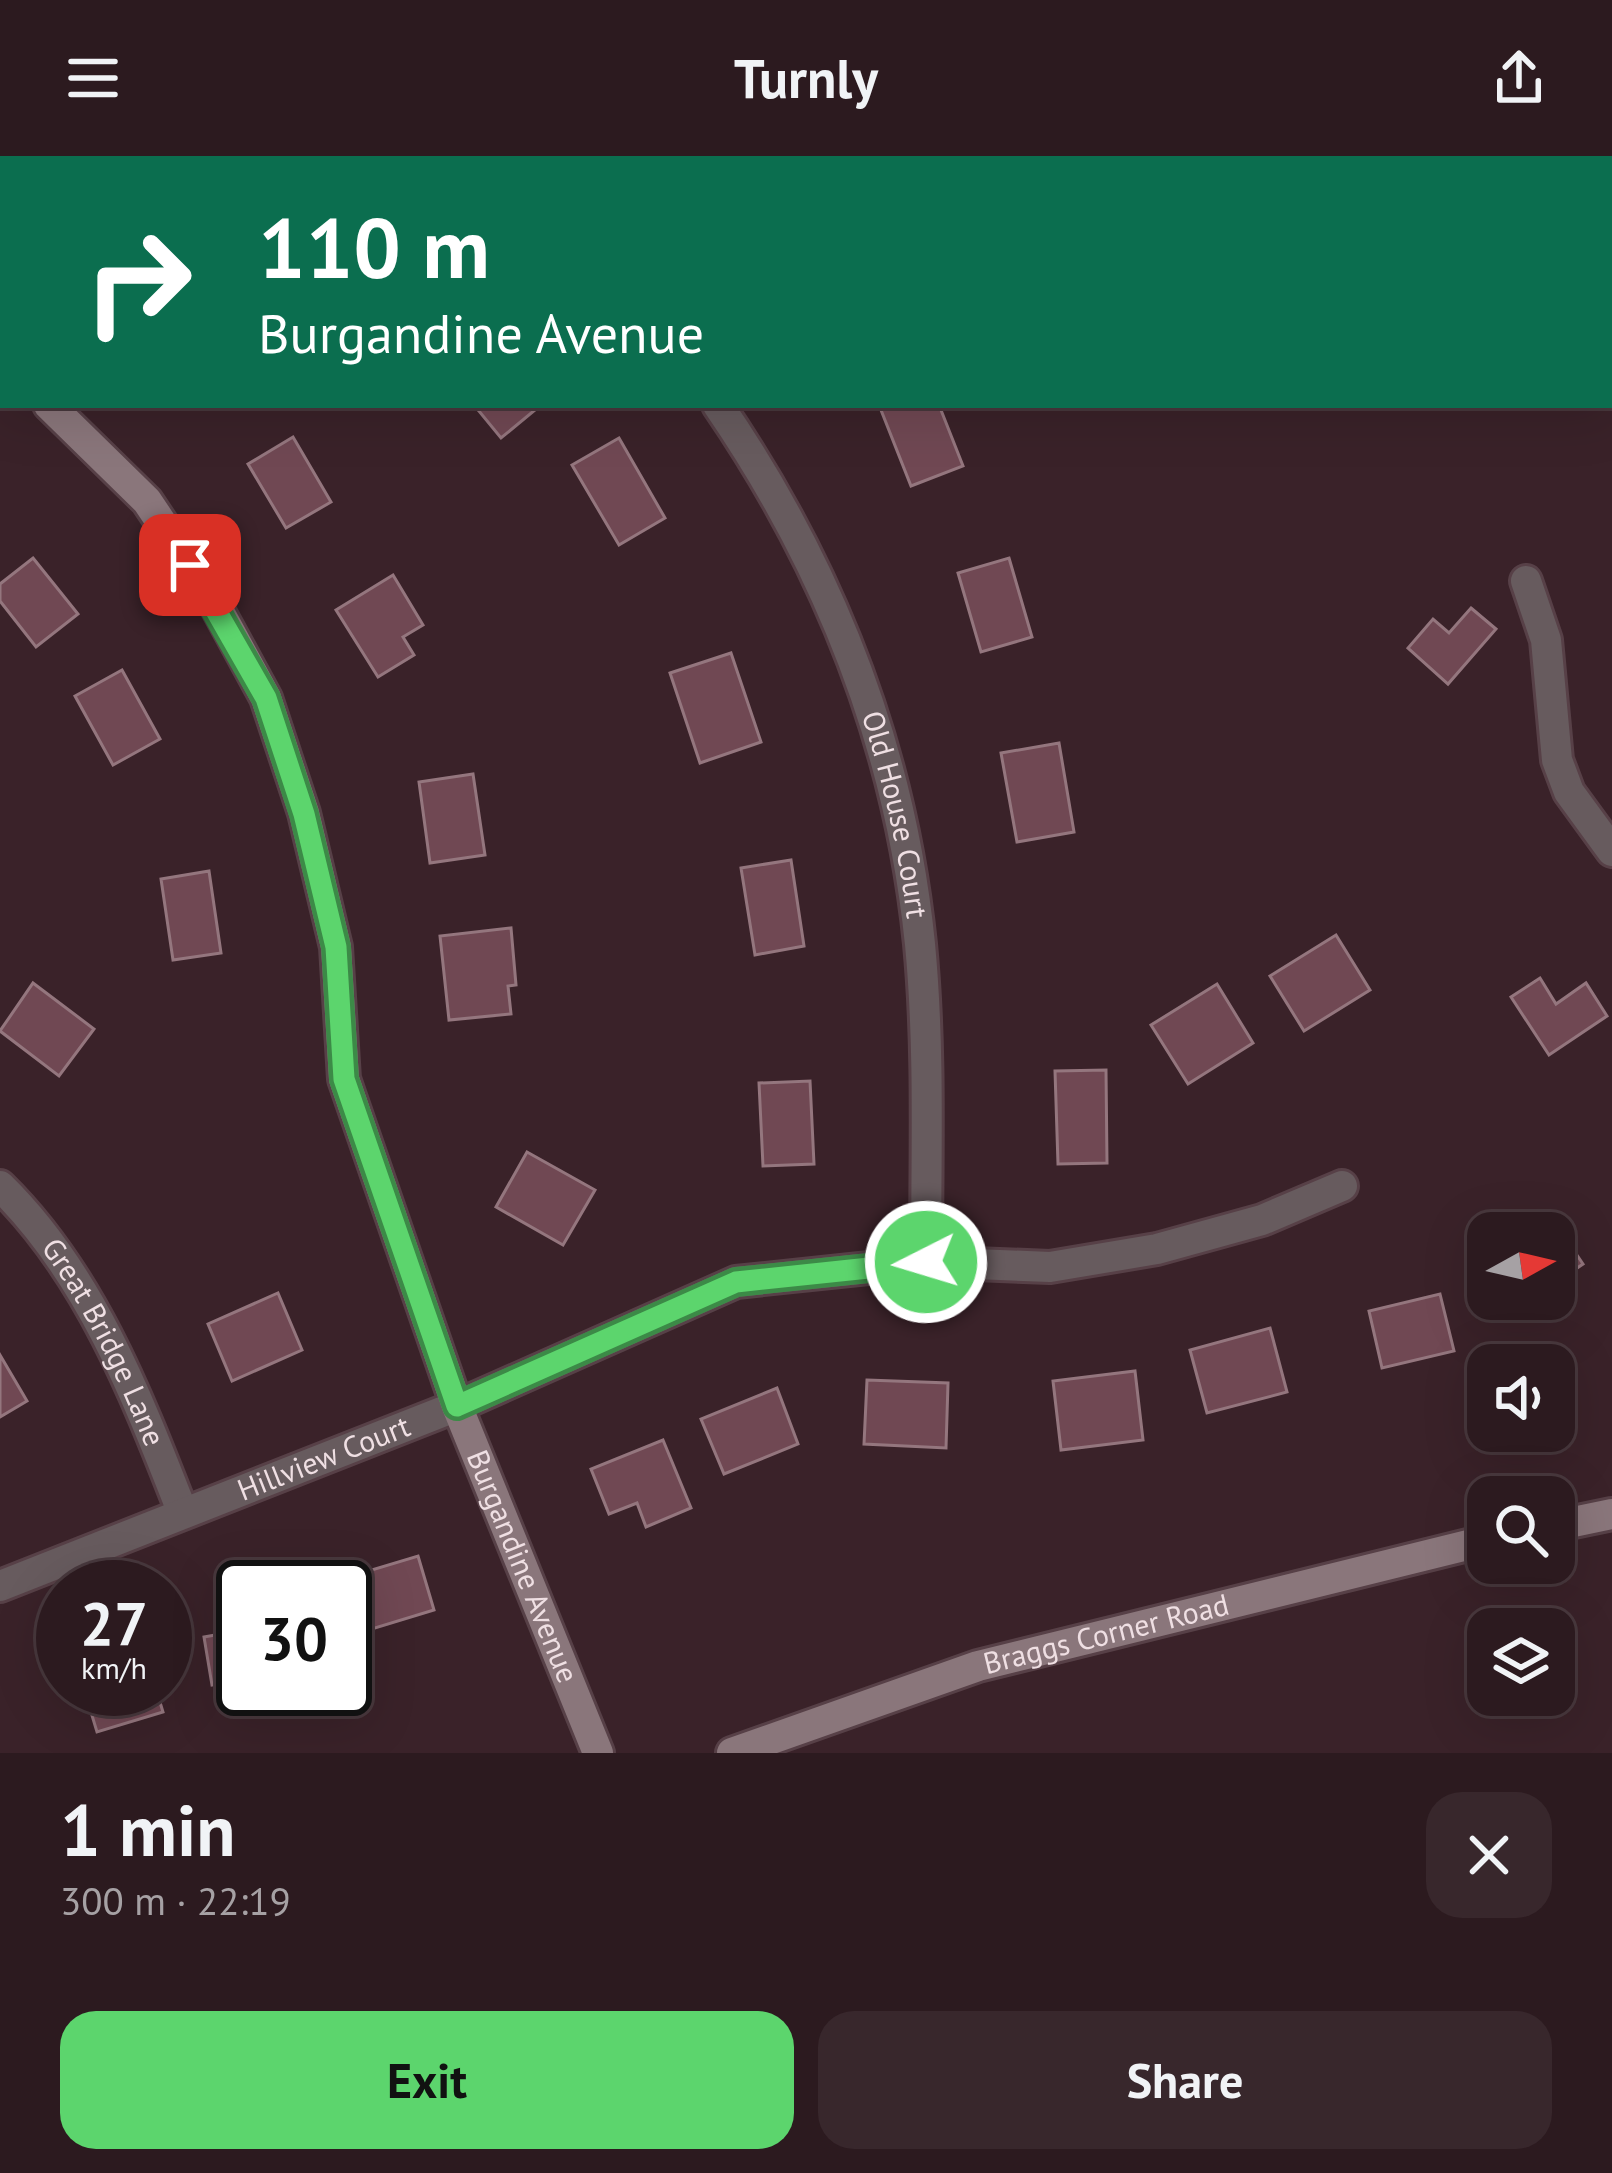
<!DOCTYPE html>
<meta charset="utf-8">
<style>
:root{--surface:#2c1a1f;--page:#38272c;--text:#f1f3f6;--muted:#a6a1a4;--line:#48383d;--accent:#5cd56d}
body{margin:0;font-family:"PT Sans",sans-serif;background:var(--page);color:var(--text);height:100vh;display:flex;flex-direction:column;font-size:45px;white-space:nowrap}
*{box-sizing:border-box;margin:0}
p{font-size:39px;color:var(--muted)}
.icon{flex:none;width:66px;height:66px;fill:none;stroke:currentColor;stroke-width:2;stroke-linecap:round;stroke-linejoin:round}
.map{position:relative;height:1597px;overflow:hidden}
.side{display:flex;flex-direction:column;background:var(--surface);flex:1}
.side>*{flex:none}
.top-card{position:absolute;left:0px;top:0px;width:1614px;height:252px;box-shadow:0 12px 48px #0002,0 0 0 3px var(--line);background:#0b6e4f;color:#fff;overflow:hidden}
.needle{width:78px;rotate:82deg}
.buttons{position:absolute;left:1467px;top:1056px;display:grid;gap:24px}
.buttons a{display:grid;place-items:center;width:108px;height:108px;border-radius:24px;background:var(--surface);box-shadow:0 12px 48px #0002,0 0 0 3px var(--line);font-size:60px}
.speed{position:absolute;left:36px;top:1404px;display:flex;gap:24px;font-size:60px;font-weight:700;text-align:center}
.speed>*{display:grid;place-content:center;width:156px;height:156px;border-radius:50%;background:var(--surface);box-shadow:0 12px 48px #0002,0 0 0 3px var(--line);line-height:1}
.speed small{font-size:30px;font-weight:400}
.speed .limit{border:6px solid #111;border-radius:18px;background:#fff;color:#111}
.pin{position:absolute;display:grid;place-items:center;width:102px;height:102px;color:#fff;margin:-51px;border-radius:24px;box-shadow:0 6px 18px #0006}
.me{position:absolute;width:132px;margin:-66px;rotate:265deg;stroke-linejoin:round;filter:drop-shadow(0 0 9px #0008)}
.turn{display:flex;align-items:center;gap:42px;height:252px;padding:0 60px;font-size:54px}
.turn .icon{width:156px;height:156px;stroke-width:2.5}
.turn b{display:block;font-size:84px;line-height:102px}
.round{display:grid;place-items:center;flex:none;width:126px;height:126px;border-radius:36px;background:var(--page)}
.head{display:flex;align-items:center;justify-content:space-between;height:204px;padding:0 60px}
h1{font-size:72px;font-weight:600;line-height:90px}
.button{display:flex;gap:24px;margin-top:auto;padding:24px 60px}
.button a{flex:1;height:138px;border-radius:36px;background:var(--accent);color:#111;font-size:48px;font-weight:600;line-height:138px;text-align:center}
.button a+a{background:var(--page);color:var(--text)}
header{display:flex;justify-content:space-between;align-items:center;height:156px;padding:0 60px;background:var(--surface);font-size:54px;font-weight:600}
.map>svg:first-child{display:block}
</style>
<header><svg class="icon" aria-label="menu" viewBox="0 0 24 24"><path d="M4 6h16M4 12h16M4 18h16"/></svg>Turnly<svg class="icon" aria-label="share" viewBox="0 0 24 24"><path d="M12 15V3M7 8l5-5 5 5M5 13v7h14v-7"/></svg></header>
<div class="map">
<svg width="1612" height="1597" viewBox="0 0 1612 1597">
<rect width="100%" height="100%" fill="#3a2229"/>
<g fill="#704853" stroke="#94767e" stroke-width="3">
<path d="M0,4L3,6V82L0,80Z"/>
<path d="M474,249H541L501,282Z"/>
<path d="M893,249H939L963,310L911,330L881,254Z"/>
<path d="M293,281L331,346L286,372L248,308Z"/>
<path d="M619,282L665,362L619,389L572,309Z"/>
<path d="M33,402L78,458L36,491L0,445V428Z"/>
<path d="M1009,402L1032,481L981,496L958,417Z"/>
<path d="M393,419L423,469L403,481L414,499L378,521L336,454Z"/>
<path d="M1471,452L1496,473L1448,528L1408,492L1433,463L1449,477Z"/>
<path d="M731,497L761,586L700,607L670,517Z"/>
<path d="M122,514L160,583L113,609L75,540Z"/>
<path d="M1059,587L1074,676L1017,686L1001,597Z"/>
<path d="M473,618L485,699L430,707L419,626Z"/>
<path d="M791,704L804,790L755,799L741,712Z"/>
<path d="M209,715L221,797L173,804L161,723Z"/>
<path d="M511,772L516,829L508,830L511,858L449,864L440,780Z"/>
<path d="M1336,779L1370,834L1304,875L1270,820Z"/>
<path d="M1540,822L1556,848L1586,827L1607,860L1549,899L1511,841Z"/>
<path d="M33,827L94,873L59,920L0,875Z"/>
<path d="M1217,828L1253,887L1188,928L1151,869Z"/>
<path d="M1106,914L1107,1007L1058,1008L1055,915Z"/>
<path d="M810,925L814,1008L763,1010L759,927Z"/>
<path d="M527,996L595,1034L563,1089L496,1051Z"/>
<path d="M1552,1062L1583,1108L1554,1128V1077H1529Z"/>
<path d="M278,1137L302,1194L232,1225L208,1168Z"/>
<path d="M1440,1138L1454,1195L1382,1212L1369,1155Z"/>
<path d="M1270,1172L1287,1236L1207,1257L1190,1194Z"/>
<path d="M0,1199L27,1245L0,1261Z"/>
<path d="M1135,1215L1143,1284L1061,1294L1053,1225Z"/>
<path d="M867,1224L948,1227L946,1292L864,1288Z"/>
<path d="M777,1232L798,1288L724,1318L701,1263Z"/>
<path d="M663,1284L691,1352L646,1371L637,1347L609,1358L591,1313Z"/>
<path d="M418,1400L434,1454L362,1476L345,1422Z"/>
<path d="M243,1474V1524L212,1529L204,1481Z"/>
<path d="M84,1533H156L163,1556L97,1576Z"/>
</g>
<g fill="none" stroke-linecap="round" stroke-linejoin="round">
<g stroke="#574047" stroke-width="36">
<g id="street">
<path id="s1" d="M718,249C829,411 900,591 920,788C930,893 926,1001 926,1106"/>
<path d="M1526,425L1546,484L1557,604L1569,636L1612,695"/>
<path id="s2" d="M0,1030C90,1118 137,1240 182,1355"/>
<path id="s3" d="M0,1430L457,1250L736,1126L926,1106L1050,1111L1157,1093L1262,1064L1342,1030"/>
</g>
</g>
<g stroke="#574047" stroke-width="36">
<g id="secondary">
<path d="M0,209L3,211"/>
<path id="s4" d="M49,249L147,345L211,441L266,542L304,657L336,791L344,923L457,1250L598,1597"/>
<path d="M1554,1370L1612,1358"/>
<path id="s5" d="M732,1597L978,1510L1488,1384"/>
</g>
</g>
<use href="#street" stroke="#675b5e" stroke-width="30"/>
<use href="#secondary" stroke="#8a767b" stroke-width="30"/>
</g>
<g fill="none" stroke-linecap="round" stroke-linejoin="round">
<g stroke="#3c8a47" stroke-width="30">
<path id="route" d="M190,409L266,542L304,658L336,791L344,923L457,1250L736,1126L926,1106"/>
</g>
<use href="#route" stroke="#5cd56d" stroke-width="21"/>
</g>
<g text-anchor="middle" stroke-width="9" stroke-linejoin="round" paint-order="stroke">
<g font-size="30" fill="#efdfe3" stroke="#2f181f">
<text dy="10" stroke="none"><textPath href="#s1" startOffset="450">Old House Court</textPath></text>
<text dy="10" stroke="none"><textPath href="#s2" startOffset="189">Great Bridge Lane</textPath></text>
<text dy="10" stroke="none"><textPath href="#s3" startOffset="348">Hillview Court</textPath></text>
<text dy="10" stroke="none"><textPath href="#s4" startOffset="1278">Burgandine Avenue</textPath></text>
<text dy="10" stroke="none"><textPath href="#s5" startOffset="393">Braggs Corner Road</textPath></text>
</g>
</g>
</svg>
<div class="buttons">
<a><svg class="needle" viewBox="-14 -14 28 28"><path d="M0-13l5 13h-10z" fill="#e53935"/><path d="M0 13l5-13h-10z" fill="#a6a1a4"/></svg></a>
<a><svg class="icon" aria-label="sound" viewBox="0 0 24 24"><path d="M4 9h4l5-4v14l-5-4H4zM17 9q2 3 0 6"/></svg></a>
<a><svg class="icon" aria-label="search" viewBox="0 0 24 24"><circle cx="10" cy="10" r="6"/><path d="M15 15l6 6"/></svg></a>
<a><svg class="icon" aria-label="layers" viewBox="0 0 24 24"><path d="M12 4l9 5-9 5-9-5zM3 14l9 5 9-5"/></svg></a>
</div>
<div class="speed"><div>27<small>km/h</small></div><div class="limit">30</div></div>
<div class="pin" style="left:190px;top:409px;background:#d93025"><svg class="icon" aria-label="arrive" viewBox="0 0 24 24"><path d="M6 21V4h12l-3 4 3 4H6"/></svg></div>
<svg class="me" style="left:926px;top:1106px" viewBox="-20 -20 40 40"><circle r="17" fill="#5cd56d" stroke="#fff" stroke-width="3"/><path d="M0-11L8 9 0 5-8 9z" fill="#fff"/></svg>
<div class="top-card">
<div class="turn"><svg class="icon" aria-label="right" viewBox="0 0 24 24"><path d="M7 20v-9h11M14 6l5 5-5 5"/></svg><div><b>110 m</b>Burgandine Avenue</div></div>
</div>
</div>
<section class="side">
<div class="head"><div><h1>1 min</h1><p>300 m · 22:19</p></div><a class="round"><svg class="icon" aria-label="close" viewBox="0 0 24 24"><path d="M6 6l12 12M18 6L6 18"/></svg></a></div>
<div class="button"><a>Exit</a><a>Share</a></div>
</section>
